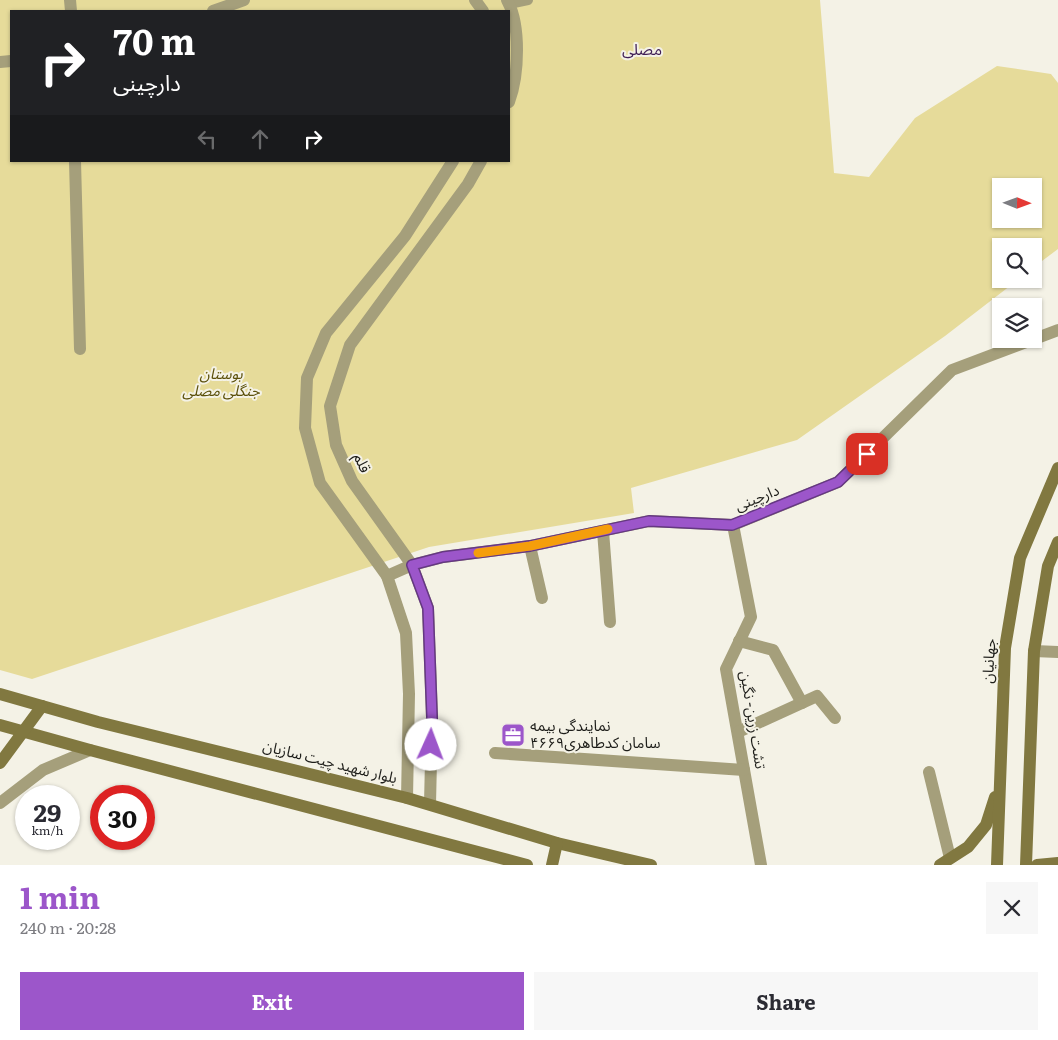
<!DOCTYPE html>
<meta charset="utf-8">
<style>
:root{--surface:#fff;--page:#f7f7f7;--text:#2b2b33;--muted:#7c7c81;--accent:#9c56ca}
body{margin:0;font-family:Literata,"Noto Sans Arabic",serif;background:var(--page);color:var(--text);height:100vh;display:flex;flex-direction:column;font-size:19px;white-space:nowrap}
*{box-sizing:border-box;margin:0}
p{font-size:16px;color:var(--muted)}
.icon{flex:none;width:28px;height:28px;fill:none;stroke:currentColor;stroke-width:2;stroke-linecap:round;stroke-linejoin:round}
.map{position:relative;height:865px;overflow:hidden}
.sheet{display:flex;flex-direction:column;background:var(--surface);flex:1}
.sheet>*{flex:none}
.top-card{position:absolute;left:10px;top:10px;width:500px;height:152px;border-radius:0px;box-shadow:0 1px 4px #0004;background:#202124;color:#fff;overflow:hidden}
.needle{width:32px;rotate:91deg}
.buttons{position:absolute;left:992px;top:178px;display:grid;gap:10px}
.buttons a{display:grid;place-items:center;width:50px;height:50px;border-radius:0px;background:var(--surface);box-shadow:0 1px 4px #0004;font-size:25px}
.speed{position:absolute;left:15px;top:785px;display:flex;gap:10px;font-size:25px;font-weight:700;text-align:center}
.speed>*{display:grid;place-content:center;width:65px;height:65px;border-radius:50%;background:var(--surface);box-shadow:0 1px 4px #0004;line-height:1}
.speed small{font-size:12px;font-weight:400}
.speed .limit{border:8px solid #d22;background:#fff;color:#111}
.pin{position:absolute;display:grid;place-items:center;width:42px;height:42px;color:#fff;margin:-21px;border-radius:10px;box-shadow:0 2px 8px #0006}
.me{position:absolute;width:55px;margin:-28px;rotate:2deg;stroke-linejoin:round;filter:drop-shadow(0 0 4px #0008)}
.turn{display:flex;align-items:center;gap:18px;height:105px;padding:0 20px;font-size:22px}
.turn .icon{width:65px;height:65px;stroke-width:2.5}
.turn b{display:block;font-size:35px;line-height:42px}
.lanes{display:flex;align-items:center;height:48px;padding:0 20px;background:#0003;justify-content:center;gap:25px;direction:ltr}
.lanes .off{opacity:.35}
.round{display:grid;place-items:center;flex:none;width:52px;height:52px;border-radius:0px;background:var(--page)}
.headline{display:flex;align-items:center;justify-content:space-between;height:85px;padding:0 20px}
h1{font-size:30px;font-weight:700;line-height:38px;color:var(--accent)}
.cta{display:flex;gap:10px;margin-top:auto;padding:10px 20px}
.cta a{flex:1;height:58px;border-radius:0px;background:var(--accent);color:#fff;font-size:20px;font-weight:700;line-height:58px;text-align:center}
.cta a+a{background:var(--page);color:var(--text)}
.map>svg:first-child{display:block}
</style>
<div class="map">
<svg width="1058" height="865" viewBox="0 0 1058 865">
<rect width="100%" height="100%" fill="#f4f2e6"/>
<path fill="#e6db9a" fill-rule="evenodd" d="M0,0H820L834,173L869,177L915,118L997,66L1051,74L1058,83V249L1034,267V246H1001V279H1019L945,336L797,440L631,488L634,513L429,547L32,679L0,670ZM11,11H509V161H11ZM1001,186H1034V219H1001Z"/>
<g fill="none" stroke-linecap="round" stroke-linejoin="round">
<path stroke="#a59f7b" stroke-width="10" d="M509,4L528,0"/>
<g stroke="#a59f7b" stroke-width="12">
<path d="M70,0L71,11"/>
<path d="M475,0L483,11"/>
<path d="M507,0C521,25 519,75 509,102"/>
<path d="M213,11L244,0"/>
<path d="M0,62L11,61"/>
<path d="M75,161L80,349"/>
<path d="M733,525L751,617L726,669L761,865"/>
<path d="M603,531L610,622"/>
<path d="M530,546L542,598"/>
<path d="M387,576L412,565L443,557L530,546L649,521L733,525L838,482L952,370L1058,330"/>
<path d="M739,641L773,650L802,703"/>
<path d="M1034,651L1058,652"/>
<path d="M738,732L817,696L835,718"/>
<path d="M495,753L744,770"/>
<path d="M929,772L950,858"/>
<path d="M407,798L409,694L406,633L387,576L320,483L305,428L307,378L326,333L405,236L453,161"/>
<path d="M430,804L432,717L428,608L412,565L352,481L336,445L330,406L350,345L468,184L481,161"/>
</g>
<path stroke="#a59f7b" stroke-width="12" d="M0,803L43,770L90,750"/>
<g stroke="#817840" stroke-width="12">
<path d="M0,694L98,722L407,798L557,843L651,865"/>
<path d="M0,725L90,750L527,865"/>
<path d="M0,763L42,706"/>
<path d="M552,865L557,843"/>
<path d="M940,865L968,847L986,825L995,797"/>
<path d="M997,865L1005,648L1020,558L1058,468"/>
<path d="M1026,865L1034,651L1048,566L1058,542"/>
<path d="M1037,865L1058,863"/>
</g>
</g>
<g fill="none" stroke-linecap="round" stroke-linejoin="round">
<g stroke="#653883" stroke-width="12">
<path id="route" d="M431,745L432,717L428,608L412,565L443,557L530,546L649,521L732,525L838,482L867,454"/>
</g>
<use href="#route" stroke="#9c56ca" stroke-width="9"/>
<path stroke="#f59e0b" stroke-width="9" d="M478,553L530,546L608,529"/>
</g>
<defs>
<g id="office-square" transform="scale(1.25)"><rect x="-9" y="-9" width="18" height="18" rx="4" fill="#9c56ca" stroke="#f4f2e6"/><path d="M-6-3h4V-5.5h4V-3h4V5H-6ZM-1-4.5V-3h2v-1.5ZM-6 0V1H6V0Z" fill="#fff"/></g>
</defs>
<g fill-rule="evenodd">
<use href="#office-square" x="513" y="735"/>
</g>
<g text-anchor="middle" stroke-width="4" stroke-linejoin="round" paint-order="stroke">
<g font-size="15" font-style="italic" fill="#5c510b" stroke="#f4f2e6">
<text x="221" y="379">بوستان<tspan x="221" dy="17">جنگلی مصلی</tspan></text>
</g>
<g font-size="15" fill="#1e1e1a" stroke="#f4f2e6">
<text transform="translate(362 463) rotate(64)" y="5">قلم</text>
<text transform="translate(757 498) rotate(-22)" y="5">دارچینی</text>
<text transform="translate(989 661) rotate(-86)" y="5">جهانیان</text>
<text transform="translate(753 720) rotate(81)" y="5">تشت زرین- نگین</text>
<text transform="translate(330 762) rotate(14)" y="5">بلوار شهید چیت سازیان</text>
</g>
<g font-size="15" fill="#1e1e1a" stroke="#f4f2e6" text-anchor="start">
<text x="530" y="731">نمایندگی بیمه<tspan x="530" dy="17">سامان کدطاهری۴۶۶۹</tspan></text>
</g>
<g font-size="16" fill="#3f1e55" stroke="#f4f2e6">
<text x="642" y="55">مصلی</text>
</g>
</g>
</svg>
<div class="buttons">
<a><svg class="needle" viewBox="-14 -14 28 28"><path d="M0-13l5 13h-10z" fill="#e53935"/><path d="M0 13l5-13h-10z" fill="#7c7c81"/></svg></a>
<a><svg class="icon" aria-label="search" viewBox="0 0 24 24"><circle cx="10" cy="10" r="6"/><path d="M15 15l6 6"/></svg></a>
<a><svg class="icon" aria-label="layers" viewBox="0 0 24 24"><path d="M12 4l9 5-9 5-9-5zM3 14l9 5 9-5"/></svg></a>
</div>
<div class="speed"><div>29<small>km/h</small></div><div class="limit">30</div></div>
<div class="pin" style="left:867px;top:454px;background:#d93025"><svg class="icon" aria-label="arrive" viewBox="0 0 24 24"><path d="M6 21V4h12l-3 4 3 4H6"/></svg></div>
<svg class="me" style="left:431px;top:745px" viewBox="-20 -20 40 40"><circle r="19" fill="#fff"/><path d="M0-13L10 11 0 6-10 11z" fill="#9c56ca"/></svg>
<div class="top-card">
<div class="turn"><svg class="icon" aria-label="right" viewBox="0 0 24 24"><path d="M7 20v-9h11M14 6l5 5-5 5"/></svg><div><b>70 m</b>دارچینی</div></div>
<div class="lanes"><svg class="icon off" aria-label="left" viewBox="0 0 24 24"><path d="M17 20v-9H6M10 6l-5 5 5 5"/></svg><svg class="icon off" aria-label="ahead" viewBox="0 0 24 24"><path d="M12 20V5M6 11l6-6 6 6"/></svg><svg class="icon" aria-label="right" viewBox="0 0 24 24"><path d="M7 20v-9h11M14 6l5 5-5 5"/></svg></div>
</div>
</div>
<section class="sheet">
<div class="headline"><div><h1>1 min</h1><p>240 m · 20:28</p></div><a class="round"><svg class="icon" aria-label="close" viewBox="0 0 24 24"><path d="M6 6l12 12M18 6L6 18"/></svg></a></div>
<div class="cta"><a>Exit</a><a>Share</a></div>
</section>
